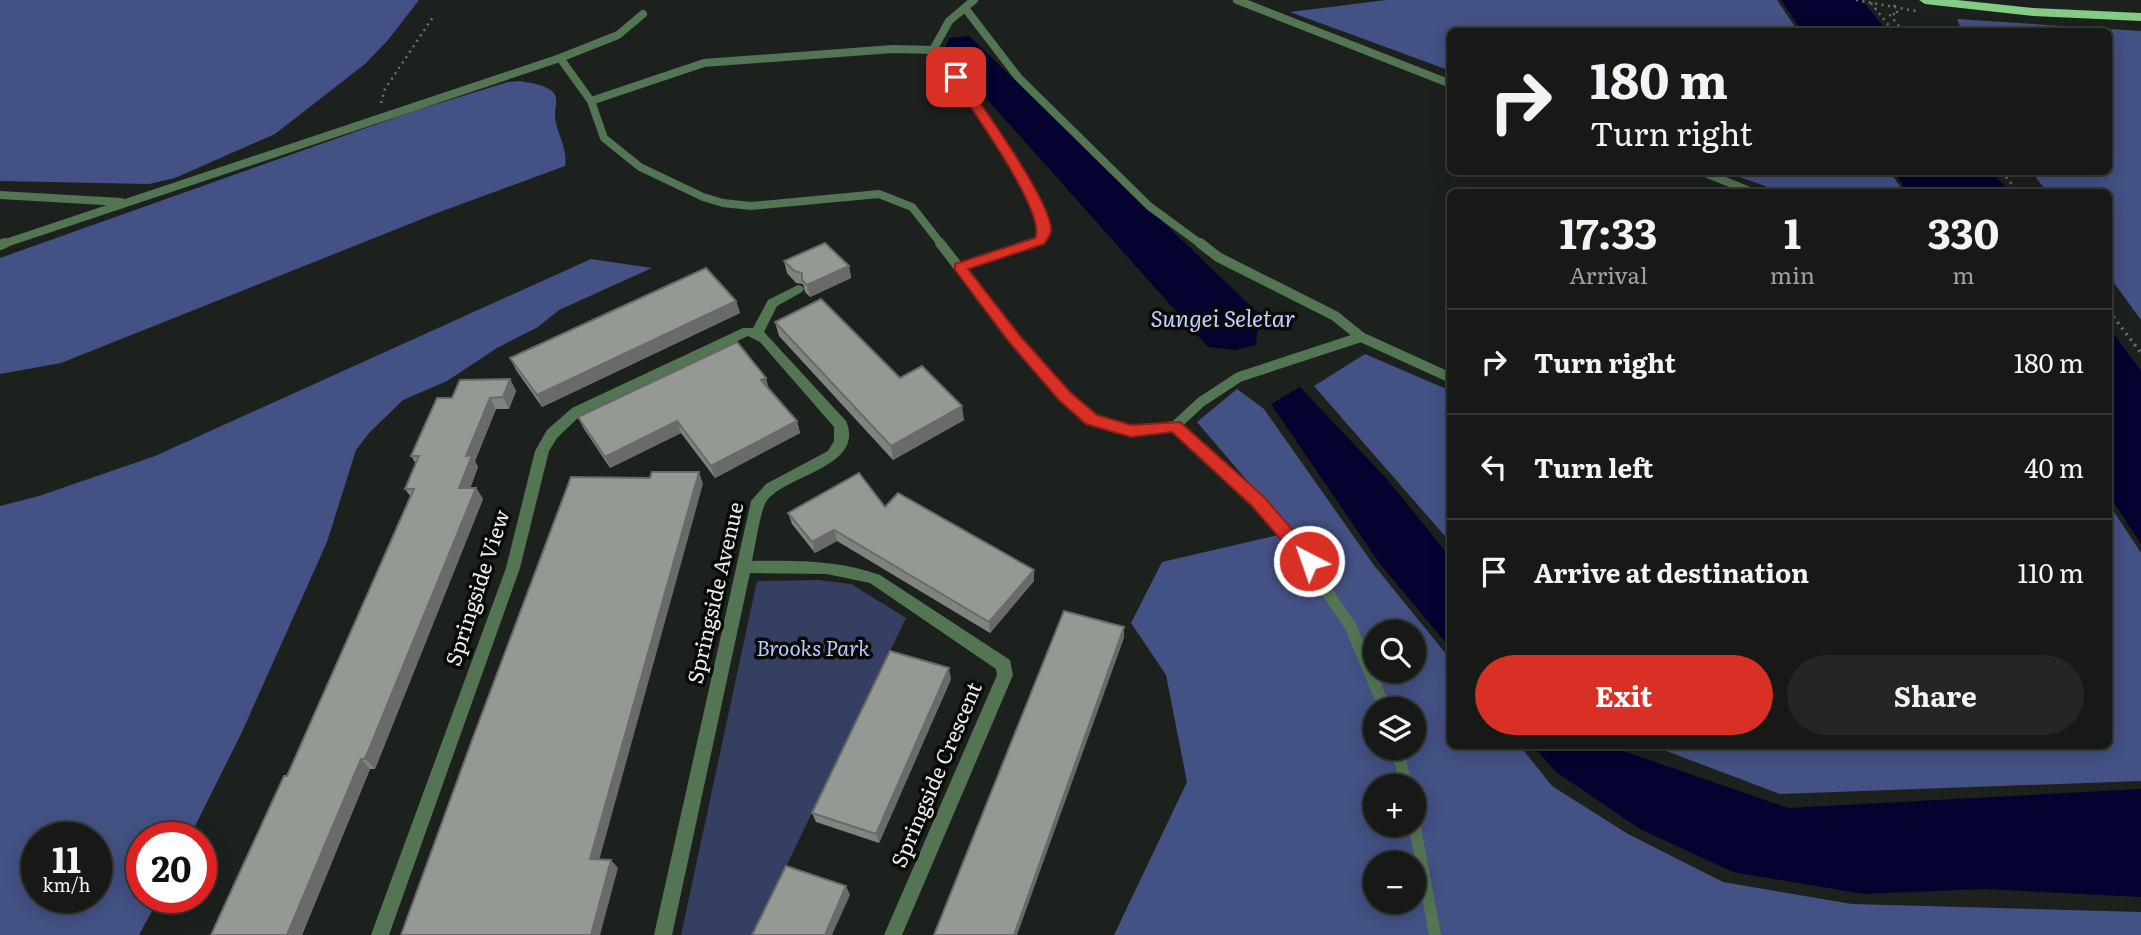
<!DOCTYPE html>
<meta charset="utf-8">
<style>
:root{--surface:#161916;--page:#232623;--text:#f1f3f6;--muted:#9ea0a1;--line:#353835;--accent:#d93025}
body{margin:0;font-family:Literata,serif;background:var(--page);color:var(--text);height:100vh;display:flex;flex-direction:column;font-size:26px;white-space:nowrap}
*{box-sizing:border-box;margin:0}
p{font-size:23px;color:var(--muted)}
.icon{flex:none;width:38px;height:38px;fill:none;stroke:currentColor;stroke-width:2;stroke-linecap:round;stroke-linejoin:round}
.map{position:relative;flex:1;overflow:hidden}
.panel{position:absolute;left:1447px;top:189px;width:665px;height:560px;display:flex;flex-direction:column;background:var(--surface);border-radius:10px;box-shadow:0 4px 18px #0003,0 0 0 2px var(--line)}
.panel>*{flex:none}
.hud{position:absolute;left:1447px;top:28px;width:665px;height:147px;border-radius:10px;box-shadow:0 4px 18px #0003,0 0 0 2px var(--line);background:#161916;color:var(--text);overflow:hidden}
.tools{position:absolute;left:1363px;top:620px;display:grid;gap:14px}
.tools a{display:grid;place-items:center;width:63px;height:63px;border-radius:50%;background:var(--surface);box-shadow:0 4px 18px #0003,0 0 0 2px var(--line);font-size:35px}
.speed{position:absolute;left:21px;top:822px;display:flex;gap:14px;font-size:35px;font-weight:700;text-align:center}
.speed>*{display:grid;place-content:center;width:91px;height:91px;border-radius:50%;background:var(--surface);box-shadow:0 4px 18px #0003,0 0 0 2px var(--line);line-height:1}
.speed small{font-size:18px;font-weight:400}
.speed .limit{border:10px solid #d22;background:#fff;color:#111}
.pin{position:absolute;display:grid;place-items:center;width:60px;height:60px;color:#fff;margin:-30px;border-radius:14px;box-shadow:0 4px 10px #0006}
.me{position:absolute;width:77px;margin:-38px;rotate:319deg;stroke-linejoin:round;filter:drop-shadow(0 0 5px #0008)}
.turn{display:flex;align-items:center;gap:24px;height:147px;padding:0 28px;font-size:32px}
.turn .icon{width:91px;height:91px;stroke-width:2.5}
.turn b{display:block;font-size:49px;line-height:60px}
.eta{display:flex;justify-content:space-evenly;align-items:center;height:119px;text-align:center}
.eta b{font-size:42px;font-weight:700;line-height:49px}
.action{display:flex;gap:14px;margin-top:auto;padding:14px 28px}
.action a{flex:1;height:80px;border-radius:42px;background:var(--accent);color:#fff;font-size:28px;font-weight:700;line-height:80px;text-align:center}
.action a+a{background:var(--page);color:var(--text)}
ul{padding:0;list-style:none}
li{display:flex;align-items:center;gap:21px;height:105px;padding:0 28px;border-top:2px solid var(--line)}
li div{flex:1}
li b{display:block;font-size:26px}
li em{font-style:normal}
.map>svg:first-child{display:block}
</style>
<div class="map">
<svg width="2141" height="935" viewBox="0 0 2141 935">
<rect width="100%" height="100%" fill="#1d211d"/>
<path fill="#353f62" d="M818,580L851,584L906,618L753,935H681L757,581Z"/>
<g fill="#435184" fill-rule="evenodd">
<path d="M0,0H419L388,40L365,64L275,134L175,178L149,184L0,181Z"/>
<path d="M1386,0H1777L1798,31L1451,32V71L1290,12Z"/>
<path d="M1957,19L2141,31V320L2109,276V192H2047L2032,172H2109V32L1962,31Z"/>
<path d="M520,81C530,83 543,84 552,91C560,98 554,108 555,117C557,135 568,148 565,166L437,213L61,363L0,374V258L411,112L508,82Z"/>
<path d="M1725,172H1890L1904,192H1782Z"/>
<path d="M591,259L652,268L559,310L538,327L497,348L447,381L403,400L369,433L356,450L327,542L241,734L189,838H142V898H159L139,935H0V506L39,496L155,456ZM96,838V898H37V838Z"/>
<path d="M1365,354L1451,391V543L1314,386Z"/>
<path d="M1237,389L1264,409L1373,564L1451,660V746H1520L1552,786L1628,834L1723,882L1852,904L2141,912V935H1114L1187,782L1166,675L1131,623L1162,562L1291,532L1197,422ZM1376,632H1414V670H1376ZM1376,709H1414V747H1376ZM1376,786H1414V824H1376ZM1376,863H1414V901H1376Z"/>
<path d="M2109,504L2141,553V781L1780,794L1653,746H2109Z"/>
</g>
<g fill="#04032f">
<path d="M1781,0H1862L1887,31H1802Z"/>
<path d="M969,36L1259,314L1256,345L1236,350L1208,347L944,51L949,38Z"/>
<path d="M1894,172H1993L2009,192H1908Z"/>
<path d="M2109,327L2141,371V544L2109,495Z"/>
<path d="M1300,387L1386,478L1451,558V649L1380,564L1271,404Z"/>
<path d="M1533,746H1609L1788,808L2141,789V897L1983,889L1864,894L1733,872L1640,829L1556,772Z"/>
</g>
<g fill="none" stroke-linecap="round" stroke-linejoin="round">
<g stroke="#6d706c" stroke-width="2.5" stroke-dasharray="2 4.5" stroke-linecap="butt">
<path d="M1856,0L1916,11"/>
<path d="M1871,3L1894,32"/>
<path d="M1894,5L1898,14H1889L1904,32"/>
<path d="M381,103L385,89L433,17"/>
<path d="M2002,172L2018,192"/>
</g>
<path stroke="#6d706c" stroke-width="3.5" stroke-dasharray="2 5" stroke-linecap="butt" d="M2109,311L2141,353"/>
<g stroke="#537553" stroke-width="8">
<path d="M1237,0L1451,84"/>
<path d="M965,8L1018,77L1149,206L1202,245"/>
<path d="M933,50L949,21L974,0"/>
<path d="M560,58L591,101L604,138L640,167L703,197L723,203L751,206L879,194L912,207L942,245"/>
<path d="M591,101L704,63L893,49L933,50L941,57C974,103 1033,176 1044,231L1040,241L1027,245"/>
<path d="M1703,172L1752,192"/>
<path d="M0,195L121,202"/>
<path d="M0,245L560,58L618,35L643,14"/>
</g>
<g stroke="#537553" stroke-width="10">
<path d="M940,243L1015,340L1064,396L1092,419L1111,427L1131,431L1175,426L1201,402L1239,377L1361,337"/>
<path d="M1200,243L1218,257L1335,316L1361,337L1451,378"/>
<path d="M0,245L5,243"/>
<path d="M960,267L1033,243"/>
<path d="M1175,426L1258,502L1301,551"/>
</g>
<g stroke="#537553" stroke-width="12">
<path d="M1299,550L1351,627L1385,709"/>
<path d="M1397,747L1406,786"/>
<path d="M1414,822L1435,935"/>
</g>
<path fill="#537553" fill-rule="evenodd" d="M798,285L802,286L804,289L802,292L777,306L764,332L846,421C866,468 783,475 766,502C760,512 755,548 752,561C797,560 838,560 880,575L1010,660L1013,675L902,935H884L997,675L996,669L870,583L827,574L750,573L672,935H654L751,501L766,484L828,451L834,441V427L760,342L748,336L582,414L557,438L549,451L520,568L389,935H371L506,568L535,451L547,430L572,408L743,328H753L768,300Z"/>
<path fill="#84cc84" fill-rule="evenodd" d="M1919,0H1957L2033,8L2141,13V21L2033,16L1925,4Z"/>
</g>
<g fill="#7f847f">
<path d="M784,261L849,266L851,278L810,297L805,292L803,284L796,283L787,273Z"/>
<path d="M736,301L740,313L542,407L516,370L510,358Z"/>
<path d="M775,322L964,420L893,460L779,336Z"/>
<path d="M510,379L516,391L509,409H496L475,461L478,467L470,488H476L483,499L375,769H370L302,935H211L287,776L410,496L405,489L416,464L411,456L452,398Z"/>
<path d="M769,389L797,421L800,433L715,478L681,433L610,468L584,429L578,417Z"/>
<path d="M885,507L1034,570V581L990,633L837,541L815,553L792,524L788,513Z"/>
<path d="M951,679L879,843L816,822L812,813Z"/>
</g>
<g fill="#686b68">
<path d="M849,266L851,278L810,297L807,285Z"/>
<path d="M736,301L740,313L542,407L537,395Z"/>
<path d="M766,378L769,389L761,380Z"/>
<path d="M510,379L516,391L509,409L503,397Z"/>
<path d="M490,398L496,409L475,461L478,467L466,500L459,488L466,456Z"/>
<path d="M962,406L964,420L893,460L891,446Z"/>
<path d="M677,421L681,433L610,468L605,457Z"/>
<path d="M797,421L800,433L715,478L711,466Z"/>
<path d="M699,472L703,484L597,868L590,859Z"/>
<path d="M476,488L483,499L375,769L365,759Z"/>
<path d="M834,530L837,541L815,553L812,542Z"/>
<path d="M1034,570V581L990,633L989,622Z"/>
<path d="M1124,627V638L1017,935H1014Z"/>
<path d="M949,668L951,679L879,843L876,834Z"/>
<path d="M361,759L370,769L302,935H287Z"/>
<path d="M611,860L618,868L600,935H591Z"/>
<path d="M846,886L850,895L832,935H825Z"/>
</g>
<g fill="#949994" stroke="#686b68" stroke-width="2">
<path d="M825,243L849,266L807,285L802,280V273L794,271L784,261Z"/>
<path d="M706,268L736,301L537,395L510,358Z"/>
<path d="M821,299L900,378L922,366L962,406L891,446L775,322Z"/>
<path d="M737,342L766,378L761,380L797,421L711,466L677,421L605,457L578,417Z"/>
<path d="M510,379L503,397L490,398L466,456L472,455L459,488H476L365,759H361L287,935H211L284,776H287L414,489H405L419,456H411L437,398H452L460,380Z"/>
<path d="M652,472H699L590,859L611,860L591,935H401L471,743L571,477L650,478Z"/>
<path d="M859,473L885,507L898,493L1034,570L989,622L834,530L812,542L788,513Z"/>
<path d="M1064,611L1124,627L1014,935H934Z"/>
<path d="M890,651L949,668L876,834L812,813Z"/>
<path d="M786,866L846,886L825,935H752Z"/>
</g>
<path fill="#d93025" stroke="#8d1f18" stroke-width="2" d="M952,75H960C979,101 1051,201 1051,230C1051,235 1047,239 1044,244L968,269L1020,336L1070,392L1097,415L1131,425L1180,422L1264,497L1315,556L1317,561L1315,565H1303L1252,506L1172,432L1131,437L1086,424L1059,400L1010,343L955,270V264L1035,238C1048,214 967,102 950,77Z"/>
<g text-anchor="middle" stroke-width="7" stroke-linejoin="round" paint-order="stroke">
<g font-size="21" fill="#ebedea" stroke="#080a08">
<text transform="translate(478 588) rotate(-72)" y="7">Springside View</text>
<text transform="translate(716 593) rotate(-77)" y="7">Springside Avenue</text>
<text transform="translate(937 775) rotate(-67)" y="7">Springside Crescent</text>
</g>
<g font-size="21" font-style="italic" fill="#bac9f9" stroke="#080a08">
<text x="813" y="656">Brooks Park</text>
</g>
<g font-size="23" font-style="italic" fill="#bfcfff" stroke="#080a08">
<text x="1223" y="327">Sungei Seletar</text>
</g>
</g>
</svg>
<div class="tools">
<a><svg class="icon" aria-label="search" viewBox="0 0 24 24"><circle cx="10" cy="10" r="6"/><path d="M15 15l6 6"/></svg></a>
<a><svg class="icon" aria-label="layers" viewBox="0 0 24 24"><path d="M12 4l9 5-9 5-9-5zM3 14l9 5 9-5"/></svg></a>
<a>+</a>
<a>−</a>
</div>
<div class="speed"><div>11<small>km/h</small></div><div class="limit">20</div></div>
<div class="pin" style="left:956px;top:77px;background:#d93025"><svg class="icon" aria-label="arrive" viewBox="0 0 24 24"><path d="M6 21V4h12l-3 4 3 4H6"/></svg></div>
<svg class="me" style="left:1309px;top:561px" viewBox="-20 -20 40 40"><circle r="17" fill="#d93025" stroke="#fff" stroke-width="3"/><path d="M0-11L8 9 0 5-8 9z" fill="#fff"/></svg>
<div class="hud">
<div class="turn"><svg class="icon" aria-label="right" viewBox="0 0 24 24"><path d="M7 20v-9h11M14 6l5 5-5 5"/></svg><div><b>180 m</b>Turn right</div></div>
</div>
<section class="panel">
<div class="eta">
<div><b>17:33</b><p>Arrival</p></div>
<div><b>1</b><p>min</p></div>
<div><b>330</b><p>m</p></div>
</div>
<ul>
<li><svg class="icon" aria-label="right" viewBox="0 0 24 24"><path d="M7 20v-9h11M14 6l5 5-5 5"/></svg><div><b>Turn right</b></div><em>180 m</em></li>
<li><svg class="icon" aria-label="left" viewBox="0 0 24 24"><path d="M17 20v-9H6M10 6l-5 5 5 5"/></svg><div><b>Turn left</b></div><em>40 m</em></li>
<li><svg class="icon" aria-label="arrive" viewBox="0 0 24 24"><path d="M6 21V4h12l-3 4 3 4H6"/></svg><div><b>Arrive at destination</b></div><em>110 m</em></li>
</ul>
<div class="action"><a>Exit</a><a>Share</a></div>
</section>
</div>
